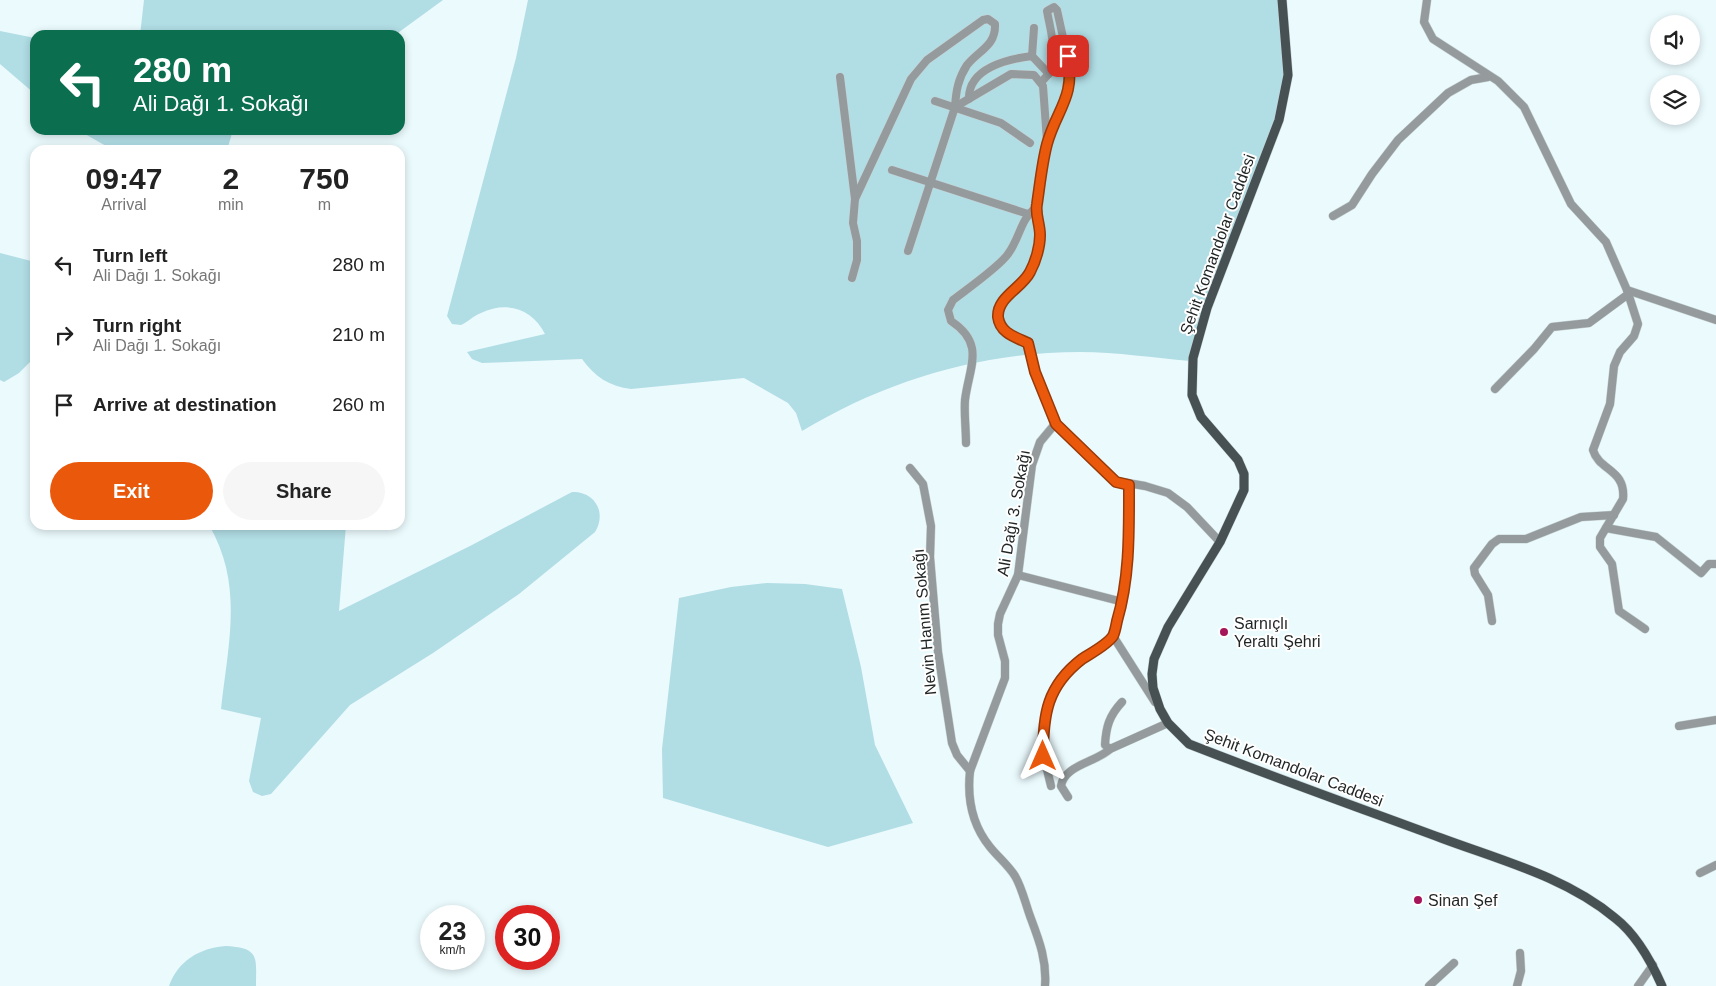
<!DOCTYPE html>
<meta charset="utf-8">
<style>
:root{--surface:#fff;--page:#f6f6f6;--text:#222;--muted:#767676;--accent:#ea580c}
body{margin:0;font-family:Helvetica,sans-serif;background:var(--page);color:var(--text);height:100vh;display:flex;flex-direction:column;font-size:19px;white-space:nowrap}
*{box-sizing:border-box;margin:0}
p{font-size:16px;color:var(--muted)}
.icon{flex:none;width:28px;height:28px;fill:none;stroke:currentColor;stroke-width:2;stroke-linecap:round;stroke-linejoin:round}
.map{position:relative;flex:1;overflow:hidden}
.drawer{position:absolute;left:30px;top:145px;width:375px;height:385px;display:flex;flex-direction:column;background:var(--surface);border-radius:15px;box-shadow:0 2px 8px #0003}
.drawer>*{flex:none}
.guide{position:absolute;left:30px;top:30px;width:375px;height:105px;border-radius:15px;box-shadow:0 2px 8px #0003;background:#0b6e4f;color:#fff;overflow:hidden}
.buttons{position:absolute;left:1650px;top:15px;display:grid;gap:10px}
.buttons a{display:grid;place-items:center;width:50px;height:50px;border-radius:50%;background:var(--surface);box-shadow:0 2px 8px #0003;font-size:25px}
.speed{position:absolute;left:420px;top:905px;display:flex;gap:10px;font-size:25px;font-weight:700;text-align:center}
.speed>*{display:grid;place-content:center;width:65px;height:65px;border-radius:50%;background:var(--surface);box-shadow:0 2px 8px #0003;line-height:1}
.speed small{font-size:12px;font-weight:400}
.speed .limit{border:8px solid #d22;background:#fff;color:#111}
.pin{position:absolute;display:grid;place-items:center;width:42px;height:42px;color:#fff;margin:-21px;border-radius:10px;box-shadow:0 2px 8px #0006}
.me{position:absolute;width:55px;margin:-28px;rotate:0deg;stroke-linejoin:round;filter:drop-shadow(0 0 4px #0008)}
.turn{display:flex;align-items:center;gap:18px;height:105px;padding:0 20px;font-size:22px}
.turn .icon{width:65px;height:65px;stroke-width:2.5}
.turn b{display:block;font-size:35px;line-height:42px}
.eta{display:flex;justify-content:space-evenly;align-items:center;height:85px;text-align:center}
.eta b{font-size:30px;font-weight:600;line-height:35px}
.action{display:flex;gap:10px;margin-top:auto;padding:10px 20px}
.action a{flex:1;height:58px;border-radius:30px;background:var(--accent);color:#fff;font-size:20px;font-weight:600;line-height:58px;text-align:center}
.action a+a{background:var(--page);color:var(--text)}
ul{padding:0;list-style:none}
li{display:flex;align-items:center;gap:15px;height:70px;padding:0 20px}
li div{flex:1}
li b{display:block;font-size:19px}
li em{font-style:normal}
.map>svg:first-child{display:block}
</style>
<div class="map">
<svg width="1716" height="986" viewBox="0 0 1716 986">
<rect width="100%" height="100%" fill="#ebfafd"/>
<g fill="#b1dde5">
<path d="M144,0H443L395,35H140Z"/>
<path d="M528,0H1282L1287,47L1284,98L1190,361C1154,358 1117,352 1080,352C981,352 887,380 802,431L796,413L788,403L744,378L631,389C610,387 594,376 582,359L482,363L472,359L467,352L545,334C532,308 506,301 481,313C473,316 468,322 461,325L452,324L447,316L516,58Z"/>
<path d="M0,31L35,38V94L0,64Z"/>
<path d="M78,130H233L227,150H113Z"/>
<path d="M0,253L35,262V357L19,373L4,382L0,380Z"/>
<path d="M572,492C595,491 607,513 595,532L519,594L433,653L350,705L271,794L262,796L253,792L249,781L261,718L221,709C228,644 244,585 209,525H346L339,611L472,545Z"/>
<path d="M767,583L805,584L842,589L861,667L875,745L913,823L828,847L663,798L662,749L679,598L731,587Z"/>
<path d="M226,946C260,948 256,957 256,986H169C178,961 199,948 226,946Z"/>
</g>
<g fill="none" stroke-linecap="round" stroke-linejoin="round">
<g stroke="#c6d3d6" stroke-width="9">
<g id="minor">
<path d="M1427,0L1424,22L1433,39L1498,81L1524,107L1571,204L1606,242L1627,290L1716,320"/>
<path d="M1032,56L1034,28"/>
<path d="M840,77L855,199L911,79L927,60L983,20L988,19L995,24C996,46 979,50 967,65C958,79 956,91 955,107L908,251"/>
<path d="M1041,82C1062,65 1051,34 1047,11L1054,7L1057,10L1070,69L1068,95L1047,143L1036,207L1040,235L1036,257L1030,271L1022,284L1005,299L998,312L1001,326L1005,332L1028,343L1035,372L1055,424L1116,481L1145,486L1168,493L1187,507L1220,542"/>
<path d="M969,99C968,68 1008,59 1032,56L1049,74"/>
<path d="M935,101L1001,123L1030,143"/>
<path d="M955,107L1011,74L1034,75L1043,86L1047,141"/>
<path d="M892,170L1028,214"/>
<path d="M1333,216L1352,205L1372,174L1398,140L1448,93L1471,80L1488,77"/>
<path d="M852,278L857,260V241L853,223L855,199"/>
<path d="M1627,290L1638,324L1634,336L1620,352L1614,366L1610,404L1593,450C1599,471 1626,469 1623,499L1600,538V547L1612,564L1619,611L1645,629"/>
<path d="M1495,389L1534,349L1552,327L1589,323L1627,295"/>
<path d="M966,443C966,429 964,414 965,400C969,367 986,344 951,321L948,310L953,300C967,289 999,267 1008,254C1020,238 1020,220 1036,207"/>
<path d="M910,468L923,484L931,526L930,557L938,652L952,743L957,755L970,771"/>
<path d="M1606,528L1656,537L1701,573L1709,564H1716"/>
<path d="M1018,575L1123,602"/>
<path d="M1492,621L1488,595L1475,574L1474,568L1492,544L1499,539H1526L1581,517L1614,515"/>
<path d="M1113,636L1155,702"/>
<path d="M1679,726L1716,720"/>
<path d="M1110,749L1105,745C1106,727 1109,716 1122,702"/>
<path d="M1051,786C1040,745 1036,701 1070,668C1080,658 1105,647 1113,636C1115,633 1116,626 1117,622C1130,577 1129,531 1129,485"/>
<path d="M1068,797L1061,786C1064,765 1097,762 1110,749L1168,723"/>
<path d="M1700,873L1716,865"/>
<path d="M1045,986C1047,960 1039,940 1030,916C1025,902 1022,888 1015,876C1008,865 998,857 990,847C972,825 967,799 970,771L1005,678V661L998,635V624L1000,614L1018,575L1032,465L1040,442L1055,424"/>
<path d="M1429,986L1454,963"/>
<path d="M1517,986L1521,971L1520,953"/>
<path d="M1638,986L1653,965"/>
</g>
</g>
<g stroke="#c6d3d6" stroke-width="10">
<path id="major" d="M1282,0L1288,75L1279,120L1207,308L1193,358L1192,395L1201,417L1238,460L1244,474V490L1220,542L1168,627L1154,659L1152,674L1153,688L1160,709L1168,723L1189,744C1273,777 1357,807 1441,838C1500,860 1566,877 1615,918C1637,935 1651,961 1662,986"/>
</g>
<use href="#minor" stroke="#959b9c" stroke-width="8"/>
<use href="#major" stroke="#475153" stroke-width="9"/>
</g>
<g fill="none" stroke-linecap="round" stroke-linejoin="round">
<g stroke="#983908" stroke-width="12">
<path id="route" d="M1043,756C1043,714 1047,686 1082,659C1091,653 1107,645 1113,636C1115,632 1116,626 1117,621C1130,577 1129,531 1129,485L1116,482L1056,424L1035,372L1028,343C1015,337 1000,333 998,317C997,297 1022,288 1030,272C1036,261 1040,246 1040,235C1040,224 1035,214 1037,204C1040,184 1042,163 1047,144C1057,108 1075,99 1068,56"/>
</g>
<use href="#route" stroke="#ea580c" stroke-width="9"/>
</g>
<g fill="#a41559" stroke="#fff" stroke-width="2">
<circle cx="1224" cy="632" r="5"/>
<circle cx="1418" cy="900" r="5"/>
</g>
<g text-anchor="middle" stroke-width="4" stroke-linejoin="round" paint-order="stroke">
<g font-size="16" fill="#1f2425" stroke="#fff">
<text transform="translate(1217 244) rotate(-70)" y="6">Şehit Komandolar Caddesi</text>
<text transform="translate(1013 513) rotate(-80)" y="6">Ali Dağı 3. Sokağı</text>
<text transform="translate(924 622) rotate(-95)" y="6">Nevin Hanım Sokağı</text>
<text transform="translate(1294 767) rotate(21)" y="6">Şehit Komandolar Caddesi</text>
</g>
<g font-size="16" fill="#1f2425" stroke="#fff" text-anchor="start">
<text x="1234" y="629">Sarnıçlı<tspan x="1234" dy="18">Yeraltı Şehri</tspan></text>
<text x="1428" y="906">Sinan Şef</text>
</g>
</g>
</svg>
<div class="buttons">
<a><svg class="icon" aria-label="sound" viewBox="0 0 24 24"><path d="M4 9h4l5-4v14l-5-4H4zM17 9q2 3 0 6"/></svg></a>
<a><svg class="icon" aria-label="layers" viewBox="0 0 24 24"><path d="M12 4l9 5-9 5-9-5zM3 14l9 5 9-5"/></svg></a>
</div>
<div class="speed"><div>23<small>km/h</small></div><div class="limit">30</div></div>
<div class="pin" style="left:1068px;top:56px;background:#d93025"><svg class="icon" aria-label="arrive" viewBox="0 0 24 24"><path d="M6 21V4h12l-3 4 3 4H6"/></svg></div>
<svg class="me" style="left:1043px;top:756px" viewBox="-20 -20 40 40"><path d="M0-17L14 15 0 8-14 15z" fill="#ea580c" stroke="#fff" stroke-width="4"/></svg>
<div class="guide">
<div class="turn"><svg class="icon" aria-label="left" viewBox="0 0 24 24"><path d="M17 20v-9H6M10 6l-5 5 5 5"/></svg><div><b>280 m</b>Ali Dağı 1. Sokağı</div></div>
</div>
<section class="drawer">
<div class="eta">
<div><b>09:47</b><p>Arrival</p></div>
<div><b>2</b><p>min</p></div>
<div><b>750</b><p>m</p></div>
</div>
<ul>
<li><svg class="icon" aria-label="left" viewBox="0 0 24 24"><path d="M17 20v-9H6M10 6l-5 5 5 5"/></svg><div><b>Turn left</b><p>Ali Dağı 1. Sokağı</p></div><em>280 m</em></li>
<li><svg class="icon" aria-label="right" viewBox="0 0 24 24"><path d="M7 20v-9h11M14 6l5 5-5 5"/></svg><div><b>Turn right</b><p>Ali Dağı 1. Sokağı</p></div><em>210 m</em></li>
<li><svg class="icon" aria-label="arrive" viewBox="0 0 24 24"><path d="M6 21V4h12l-3 4 3 4H6"/></svg><div><b>Arrive at destination</b></div><em>260 m</em></li>
</ul>
<div class="action"><a>Exit</a><a>Share</a></div>
</section>
</div>
